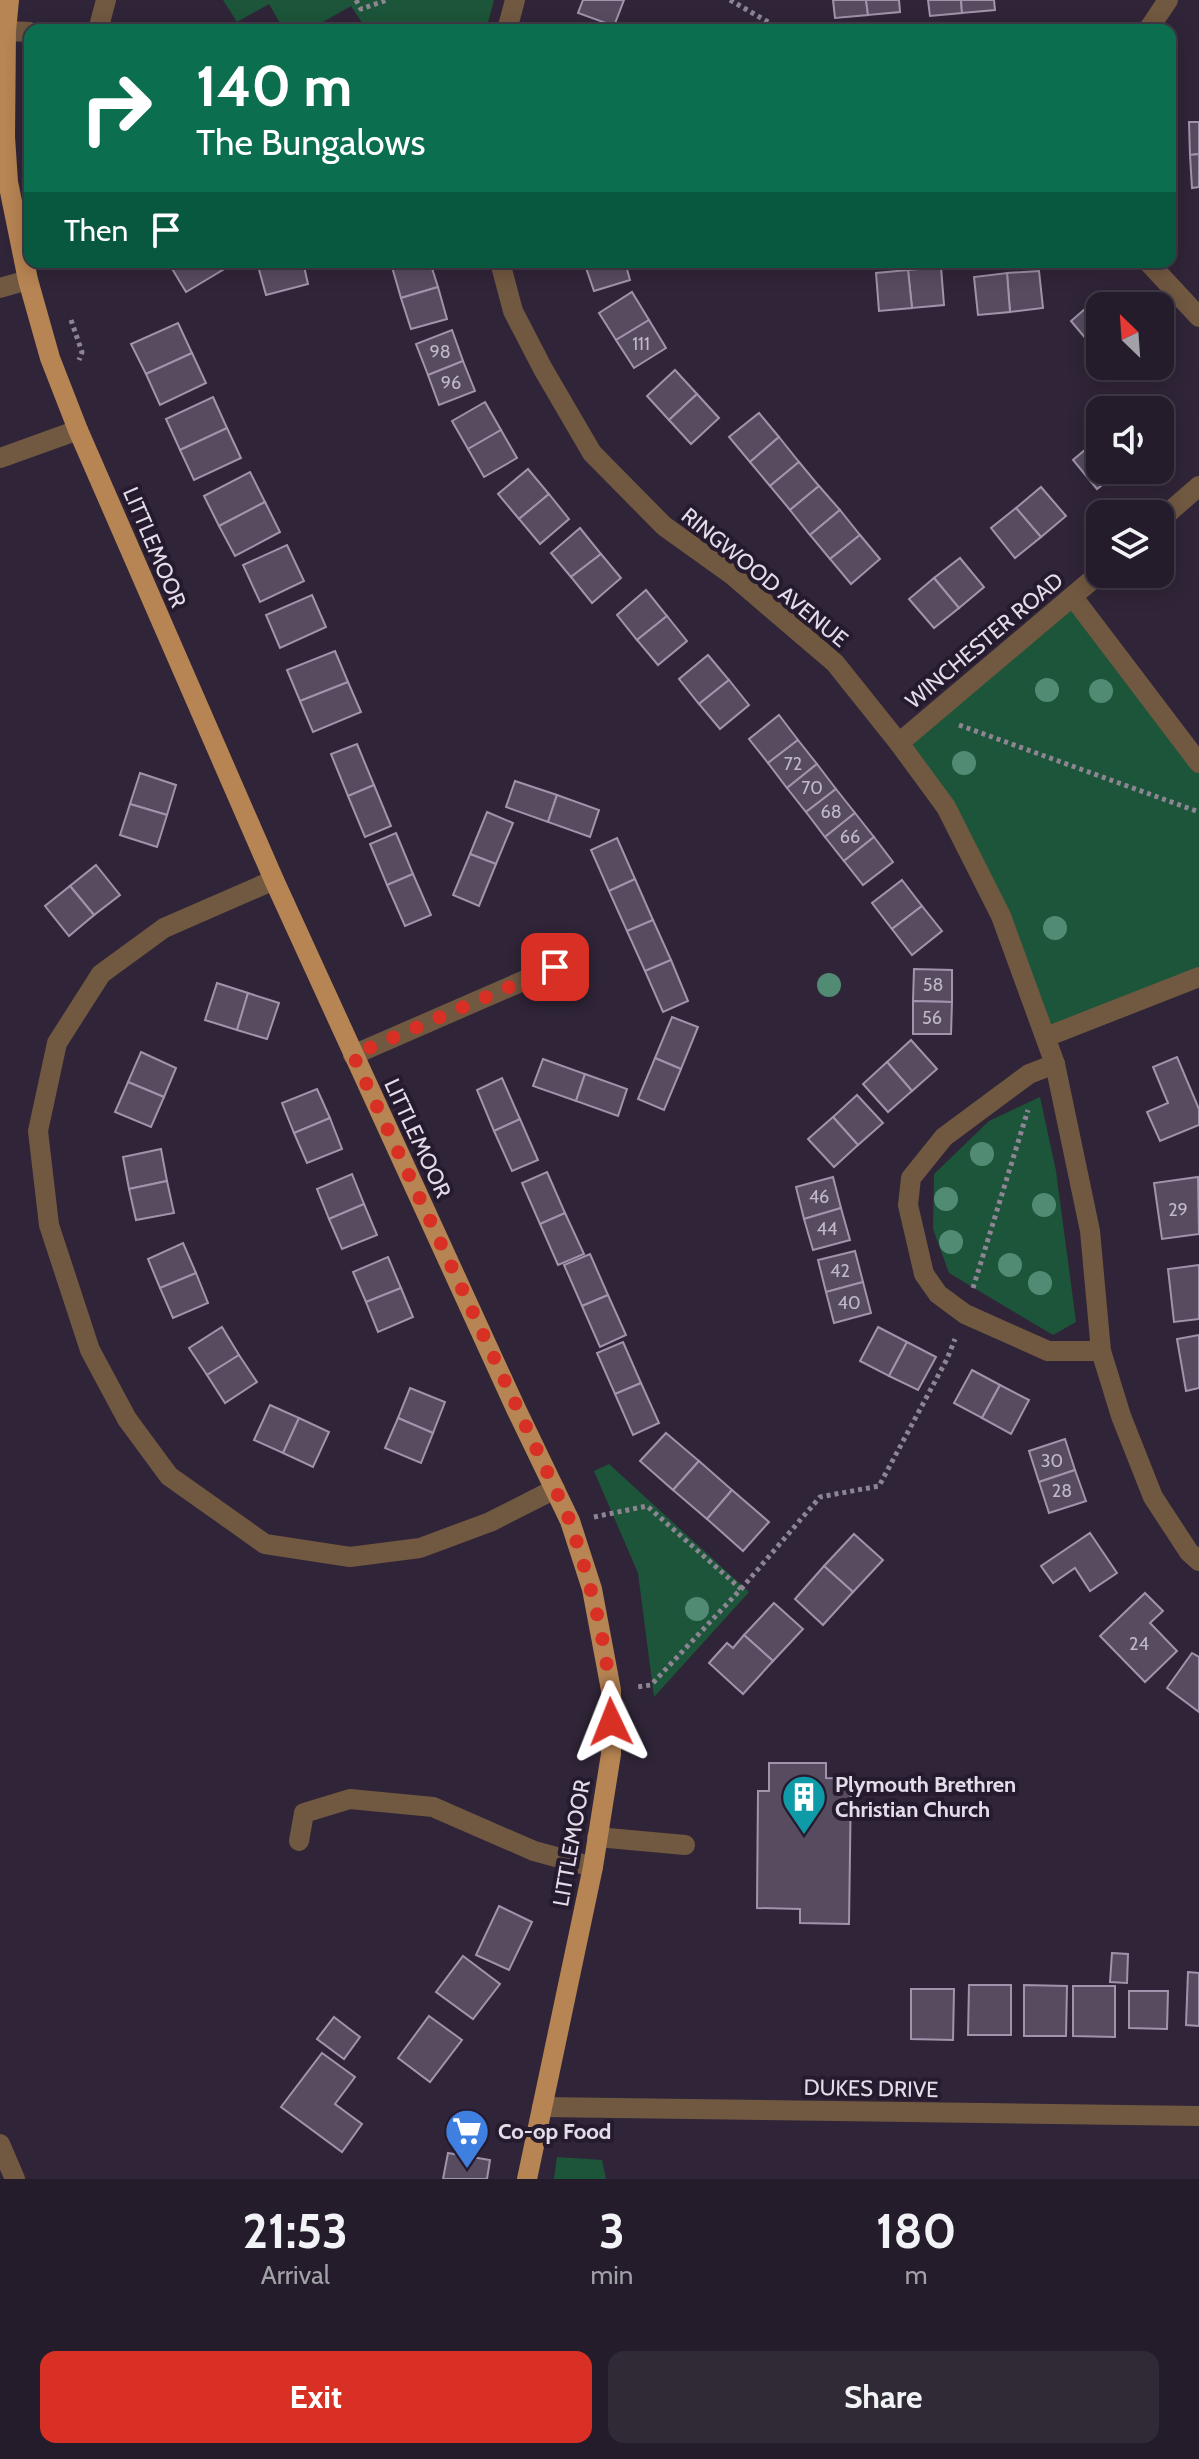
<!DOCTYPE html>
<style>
:root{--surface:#241c2a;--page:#302936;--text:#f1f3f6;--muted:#a3a1a8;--line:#413a47;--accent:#d93025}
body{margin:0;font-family:Cabin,sans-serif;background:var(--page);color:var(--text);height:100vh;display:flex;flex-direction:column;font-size:30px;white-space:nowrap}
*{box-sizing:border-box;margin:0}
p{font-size:26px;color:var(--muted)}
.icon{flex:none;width:44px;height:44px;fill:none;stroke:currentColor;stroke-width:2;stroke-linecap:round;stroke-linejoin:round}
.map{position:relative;height:2179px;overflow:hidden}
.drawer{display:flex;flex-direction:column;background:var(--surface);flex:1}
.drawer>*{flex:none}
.hud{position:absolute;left:24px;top:24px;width:1152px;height:244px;border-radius:16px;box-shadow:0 4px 20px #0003,0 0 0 2px var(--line);background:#0b6e4f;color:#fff;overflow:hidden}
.needle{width:52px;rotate:335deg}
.buttons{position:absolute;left:1086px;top:292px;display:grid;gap:16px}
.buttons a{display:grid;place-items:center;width:88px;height:88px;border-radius:16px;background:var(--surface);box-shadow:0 4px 20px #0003,0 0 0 2px var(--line);font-size:40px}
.pin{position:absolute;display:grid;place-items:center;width:68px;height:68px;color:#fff;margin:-34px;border-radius:16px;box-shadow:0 4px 12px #0006}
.me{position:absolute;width:88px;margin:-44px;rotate:358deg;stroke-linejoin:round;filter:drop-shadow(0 0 6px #0008)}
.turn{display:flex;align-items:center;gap:28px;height:168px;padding:0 40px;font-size:36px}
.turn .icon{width:104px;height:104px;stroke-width:2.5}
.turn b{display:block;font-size:56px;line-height:68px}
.then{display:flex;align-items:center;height:76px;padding:0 40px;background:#0003;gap:16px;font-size:30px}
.eta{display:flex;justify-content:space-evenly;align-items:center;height:136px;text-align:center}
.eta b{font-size:48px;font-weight:800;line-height:56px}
.button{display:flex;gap:16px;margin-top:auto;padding:16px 40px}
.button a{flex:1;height:92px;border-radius:16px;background:var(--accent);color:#fff;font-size:32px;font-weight:800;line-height:92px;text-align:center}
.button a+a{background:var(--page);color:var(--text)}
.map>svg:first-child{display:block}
</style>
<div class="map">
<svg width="1199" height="2179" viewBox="0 0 1199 2179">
<rect width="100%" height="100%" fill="#302538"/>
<g fill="#1c5539">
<path d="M223,0H494L486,30H367L351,6L309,30H284L269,4L237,22Z"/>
<path d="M1073,597L1199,763V977L1046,1037L978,869L899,743Z"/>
<path d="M1040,1097L1056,1171L1076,1322L1053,1335L949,1273L933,1229L934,1174L989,1121Z"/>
<path d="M609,1464L749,1592L654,1697L638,1573L594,1471Z"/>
<path d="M557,2157L602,2160L606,2179H554Z"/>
</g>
<g fill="#574b60" stroke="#a193ab" stroke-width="2">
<path d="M583,0H624L614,26L578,13Z"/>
<path d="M833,0H866L868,15L835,18Z"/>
<path d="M866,0H899L900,12L868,15Z"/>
<path d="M928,0H961L962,13L930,16Z"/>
<path d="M961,0H994L995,10L962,13Z"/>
<path d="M1189,122H1199V154L1190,155Z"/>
<path d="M1199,154V187L1192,188L1190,155Z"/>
<path d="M168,262H236L186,292Z"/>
<path d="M273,262H303L308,284L266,295L258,266Z"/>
<path d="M409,262H430L438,287L401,298L392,267Z"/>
<path d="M584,262H625L630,280L594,291Z"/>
<path d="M796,262H834V265L796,266Z"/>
<path d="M941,267L944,305L912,308L908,270Z"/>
<path d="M908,270L912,308L879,311L876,273Z"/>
<path d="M1039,271L1043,308L1010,312L1007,273Z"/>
<path d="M1007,273L1010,312L978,315L974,277Z"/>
<path d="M438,287L447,319L411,329L401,298Z"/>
<path d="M632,292L649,320L616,340L599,313Z"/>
<path d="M1100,296L1108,306H1100V339L1092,346L1071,321Z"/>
<path d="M649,320L666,348L634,368L616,340Z"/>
<path d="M178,323L192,353L146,374L131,344Z"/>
<path d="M452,330L463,361L428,375L416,344Z"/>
<path d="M192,353L206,383L160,405L146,374Z"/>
<path d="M463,361L475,391L439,405L428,375Z"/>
<path d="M675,370L697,394L669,420L647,396Z"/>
<path d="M697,394L719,418L691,444L669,420Z"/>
<path d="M213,397L227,428L180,450L166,419Z"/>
<path d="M485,402L501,430L468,449L452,421Z"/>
<path d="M759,413L779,437L750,462L729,437Z"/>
<path d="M227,428L241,458L194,480L180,450Z"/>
<path d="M501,430L517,458L484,477L468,449Z"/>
<path d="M779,437L799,462L770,486L750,462Z"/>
<path d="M1098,439L1100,442V470H1121L1097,489L1073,460Z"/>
<path d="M799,462L819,486L790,510L770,486Z"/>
<path d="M528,469L549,494L519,519L498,494Z"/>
<path d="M250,472L265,502L219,526L204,496Z"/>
<path d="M819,486L840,510L810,535L790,510Z"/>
<path d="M1041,487L1066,516L1041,537L1016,508Z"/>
<path d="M549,494L569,519L540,544L519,519Z"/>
<path d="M265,502L280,532L235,556L219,526Z"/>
<path d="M1016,508L1041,537L1015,558L991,528Z"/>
<path d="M840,510L860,535L830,559L810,535Z"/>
<path d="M580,528L601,554L571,577L551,553Z"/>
<path d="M860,535L880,559L851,584L830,559Z"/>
<path d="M287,545L304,581L260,602L243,565Z"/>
<path d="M601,554L621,578L592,603L571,577Z"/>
<path d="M960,558L984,587L959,608L934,578Z"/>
<path d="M934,578L959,608L934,628L909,599Z"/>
<path d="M646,590L667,616L637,640L617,615Z"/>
<path d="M312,595L326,627L280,648L266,615Z"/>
<path d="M667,616L687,641L658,665L637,640Z"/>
<path d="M335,651L348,682L300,701L287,670Z"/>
<path d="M708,655L729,680L699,704L679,679Z"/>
<path d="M729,680L749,705L720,729L699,704Z"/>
<path d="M348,682L361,712L313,732L300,701Z"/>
<path d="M779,715L798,740L768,763L749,739Z"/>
<path d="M798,740L817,764L787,788L768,763Z"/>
<path d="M357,744L374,785L348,796L331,754Z"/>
<path d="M817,764L836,789L806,812L787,788Z"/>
<path d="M140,773L176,785L167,815L130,804Z"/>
<path d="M515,781L557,795L548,822L506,807Z"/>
<path d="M374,785L391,826L365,837L348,796Z"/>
<path d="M836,789L855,813L825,837L806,812Z"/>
<path d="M557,795L599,810L590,837L548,822Z"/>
<path d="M130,804L167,815L157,847L120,835Z"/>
<path d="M487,812L513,823L496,864L470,854Z"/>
<path d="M855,813L874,837L844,861L825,837Z"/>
<path d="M396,833L413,874L387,885L370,844Z"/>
<path d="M874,837L893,862L863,885L844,861Z"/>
<path d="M617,838L635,879L609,891L591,850Z"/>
<path d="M470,854L496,864L479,906L453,895Z"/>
<path d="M96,865L120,895L94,915L70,886Z"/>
<path d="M413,874L431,915L405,926L387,885Z"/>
<path d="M635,879L653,920L627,931L609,891Z"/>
<path d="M902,880L922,906L892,929L872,903Z"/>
<path d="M70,886L94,915L69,936L45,906Z"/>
<path d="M922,906L942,931L912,955L892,929Z"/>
<path d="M653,920L671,960L645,971L627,931Z"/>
<path d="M671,960L688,1001L663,1012L645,971Z"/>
<path d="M914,969L952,970V1002L913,1001Z"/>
<path d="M217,983L248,993L237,1030L205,1020Z"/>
<path d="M248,993L279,1003L267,1039L237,1030Z"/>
<path d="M913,1001L952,1002L951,1034H913Z"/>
<path d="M672,1017L698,1027L681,1069L655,1058Z"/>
<path d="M911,1040L937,1069L912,1091L887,1062Z"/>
<path d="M141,1052L176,1068L164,1097L128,1082Z"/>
<path d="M1177,1057L1199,1109V1125L1160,1141L1147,1112L1168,1103L1153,1067Z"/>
<path d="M655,1058L681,1069L664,1110L638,1099Z"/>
<path d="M543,1059L585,1074L576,1101L533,1086Z"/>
<path d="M887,1062L912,1091L888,1112L863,1084Z"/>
<path d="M585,1074L627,1089L618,1116L576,1101Z"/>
<path d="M502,1078L520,1119L494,1131L477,1090Z"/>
<path d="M128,1082L164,1097L151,1127L115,1112Z"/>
<path d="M317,1089L330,1118L294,1133L282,1103Z"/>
<path d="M857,1095L883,1123L858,1145L833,1117Z"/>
<path d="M833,1117L858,1145L834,1167L808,1139Z"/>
<path d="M330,1118L342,1149L307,1163L294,1133Z"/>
<path d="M520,1119L538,1160L512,1171L494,1131Z"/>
<path d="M161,1149L167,1181L129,1189L123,1157Z"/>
<path d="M547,1172L565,1213L540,1224L522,1183Z"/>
<path d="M352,1174L364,1204L329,1219L317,1189Z"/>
<path d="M833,1177L841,1208L804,1219L796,1187Z"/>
<path d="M1198,1177L1199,1234L1162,1239L1154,1183Z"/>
<path d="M167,1181L174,1213L136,1220L129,1189Z"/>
<path d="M364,1204L377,1235L342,1249L329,1219Z"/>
<path d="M841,1208L850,1240L813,1250L804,1219Z"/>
<path d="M565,1213L584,1254L558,1265L540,1224Z"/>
<path d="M183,1243L196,1273L160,1288L148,1259Z"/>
<path d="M855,1251L863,1282L826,1292L818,1260Z"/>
<path d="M590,1254L608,1295L582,1306L564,1265Z"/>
<path d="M388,1257L401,1288L366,1302L353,1272Z"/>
<path d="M1199,1265V1319L1174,1322L1168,1269Z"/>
<path d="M196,1273L208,1303L173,1318L160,1288Z"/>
<path d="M863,1282L871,1313L834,1323L826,1292Z"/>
<path d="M401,1288L413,1317L378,1332L366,1302Z"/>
<path d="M608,1295L626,1335L600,1347L582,1306Z"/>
<path d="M222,1327L239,1355L207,1375L189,1348Z"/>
<path d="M878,1327L907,1342L889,1376L860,1361Z"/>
<path d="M1199,1335V1388L1186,1391L1177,1339Z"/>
<path d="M623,1342L641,1383L615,1394L597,1353Z"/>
<path d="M907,1342L936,1357L918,1390L889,1376Z"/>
<path d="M239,1355L257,1382L225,1403L207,1375Z"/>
<path d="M972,1370L1000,1385L982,1418L954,1403Z"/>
<path d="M641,1383L659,1423L633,1435L615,1394Z"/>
<path d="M1000,1385L1029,1400L1011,1434L982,1418Z"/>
<path d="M410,1388L445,1402L433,1433L398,1418Z"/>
<path d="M270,1405L299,1418L283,1453L254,1440Z"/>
<path d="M299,1418L329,1432L313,1467L283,1453Z"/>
<path d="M398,1418L433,1433L421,1463L385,1448Z"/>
<path d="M666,1433L699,1461L673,1490L640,1461Z"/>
<path d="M1065,1439L1075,1470L1039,1482L1029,1451Z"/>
<path d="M699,1461L732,1490L707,1519L673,1490Z"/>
<path d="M1075,1470L1086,1501L1049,1513L1039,1482Z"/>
<path d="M732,1490L769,1522L743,1551L707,1519Z"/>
<path d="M1090,1533L1117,1573L1090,1591L1075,1568L1053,1583L1041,1566Z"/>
<path d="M854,1534L883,1560L853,1592L824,1566Z"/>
<path d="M824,1566L853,1592L823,1625L795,1599Z"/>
<path d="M1145,1593L1163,1611L1150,1623L1177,1651L1145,1682L1100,1636Z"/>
<path d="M774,1603L803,1629L773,1661L744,1635Z"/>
<path d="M744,1635L773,1661L743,1694L709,1663L727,1643L733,1648Z"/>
<path d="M1192,1653L1199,1657V1712L1167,1688Z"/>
<path d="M769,1763H826V1778L851,1779L849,1924L800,1923V1909L757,1908L758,1791H769Z"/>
<path d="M499,1906L532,1922L509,1970L476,1955Z"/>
<path d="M1112,1953L1128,1954L1127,1983L1110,1982Z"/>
<path d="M463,1956L500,1984L473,2019L436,1992Z"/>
<path d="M1188,1972L1199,1973V2026L1186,2025Z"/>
<path d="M969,1985H1011V2035H968Z"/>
<path d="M1024,1985L1067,1986L1066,2036H1024Z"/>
<path d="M1073,1986H1115V2037L1073,2036Z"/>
<path d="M911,1989H954L953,2040L911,2039Z"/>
<path d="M1129,1991H1168L1167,2029L1129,2028Z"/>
<path d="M429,2016L462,2040L430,2082L398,2058Z"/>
<path d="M334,2017L360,2037L344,2059L317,2039Z"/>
<path d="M322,2053L355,2077L335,2104L362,2124L342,2152L281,2107Z"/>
<path d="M448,2153L490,2160L487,2179H443Z"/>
</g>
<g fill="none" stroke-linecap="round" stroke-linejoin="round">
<g stroke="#8e8594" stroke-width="5" stroke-dasharray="4 4" stroke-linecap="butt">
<path d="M356,0L361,9L387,0"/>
<path d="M730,0L782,30"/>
<path d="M71,320L82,352L79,360"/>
<path d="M959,725L1199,812"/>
<path d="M973,1288L1028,1110"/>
<path d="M594,1517L647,1506L741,1589L651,1685L636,1687"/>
<path d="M741,1589L820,1497L879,1486L947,1359L955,1339"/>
</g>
<g stroke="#715841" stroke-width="20">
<path d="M98,30L106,0"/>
<path d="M507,30L515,0"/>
<path d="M1148,30L1168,0"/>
<path d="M6,31L30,32"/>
<path d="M500,262L513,311L543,369L592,453L664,526L731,574L835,663L899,743L946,807L1001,916L1055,1064L1090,1231L1101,1351L1121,1416L1153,1497L1189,1552L1199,1561"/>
<path d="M1148,262L1199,317"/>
<path d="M0,288L28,280"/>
<path d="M0,458L78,430"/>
<path d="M1160,520L1199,486"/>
<path d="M1073,597L1199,763"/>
<path d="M899,743L1100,573"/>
<path d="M274,880L164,928L101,974L57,1043L38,1131L49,1225L90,1350L127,1419L169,1476L265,1544L350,1557L420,1548L490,1522L555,1489"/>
<path d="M1046,1037L1199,977"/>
<path d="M353,1055L555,967"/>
<path d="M1055,1064L1029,1074L944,1137L911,1178L908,1205L924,1274L938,1294L965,1314L1048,1351H1101"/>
<path d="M597,1837L685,1845"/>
<path d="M299,1841L304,1813L350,1799L433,1807L534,1851L593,1867"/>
<path d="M542,2107L1199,2116"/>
<path d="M0,2144L15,2179"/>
</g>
<path stroke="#b78453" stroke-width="20" d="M9,0L6,31L5,137L8,182L28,280L50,358L78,430L274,880L517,1411L570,1521L592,1589L611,1690V1754L593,1867L527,2179"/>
</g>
<g fill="#518b73">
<circle cx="1047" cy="690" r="12"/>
<circle cx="1101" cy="691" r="12"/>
<circle cx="964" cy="763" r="12"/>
<circle cx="1055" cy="928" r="12"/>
<circle cx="829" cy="985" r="12"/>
<circle cx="982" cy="1154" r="12"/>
<circle cx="946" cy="1199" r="12"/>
<circle cx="1044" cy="1205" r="12"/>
<circle cx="951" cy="1242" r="12"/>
<circle cx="1010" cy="1265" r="12"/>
<circle cx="1040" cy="1283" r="12"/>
<circle cx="697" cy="1609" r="12"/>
</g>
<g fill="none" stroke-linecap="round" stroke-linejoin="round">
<path stroke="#d93025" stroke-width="14" stroke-dasharray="0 25.2" d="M555,967L353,1055L570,1521C591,1586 611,1653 611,1722"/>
</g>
<defs>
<g id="building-pin" transform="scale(2.3)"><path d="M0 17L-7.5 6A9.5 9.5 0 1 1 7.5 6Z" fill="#0f9aa8" stroke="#261b2e"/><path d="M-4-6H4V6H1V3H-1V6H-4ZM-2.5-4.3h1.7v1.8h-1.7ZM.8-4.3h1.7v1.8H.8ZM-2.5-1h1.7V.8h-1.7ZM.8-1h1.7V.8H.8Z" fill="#fff"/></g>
<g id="supermarket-pin" transform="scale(2.3)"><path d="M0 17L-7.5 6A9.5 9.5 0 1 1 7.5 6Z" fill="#3f7fe0" stroke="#261b2e"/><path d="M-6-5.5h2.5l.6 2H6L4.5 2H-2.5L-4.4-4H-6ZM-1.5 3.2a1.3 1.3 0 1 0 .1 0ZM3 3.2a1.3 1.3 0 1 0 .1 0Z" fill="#fff"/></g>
</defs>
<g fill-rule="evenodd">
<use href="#building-pin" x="804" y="1797"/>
<use href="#supermarket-pin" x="467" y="2131"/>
</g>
<g text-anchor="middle" stroke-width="8" stroke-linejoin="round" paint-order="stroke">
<g font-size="18" fill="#c1b8c7">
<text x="641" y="350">111</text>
<text x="440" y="358">98</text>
<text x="451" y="389">96</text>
<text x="793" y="770">72</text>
<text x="812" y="794">70</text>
<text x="831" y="818">68</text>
<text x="850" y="843">66</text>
<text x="933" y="991">58</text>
<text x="932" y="1024">56</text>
<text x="819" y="1203">46</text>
<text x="1178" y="1216">29</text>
<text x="827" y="1235">44</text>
<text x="840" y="1277">42</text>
<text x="849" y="1309">40</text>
<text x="1052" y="1467">30</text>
<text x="1062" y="1497">28</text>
<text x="1139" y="1650">24</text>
</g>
<g font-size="22" fill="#e4dde9" stroke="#261b2e">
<text transform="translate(155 547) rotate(67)" y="8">LITTLEMOOR</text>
<text transform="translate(765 577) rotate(39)" y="8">RINGWOOD AVENUE</text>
<text transform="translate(984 640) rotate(-40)" y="8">WINCHESTER ROAD</text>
<text transform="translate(418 1138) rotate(65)" y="8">LITTLEMOOR</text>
<text transform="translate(571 1843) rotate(-80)" y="8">LITTLEMOOR</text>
<text transform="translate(871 2088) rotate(1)" y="8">DUKES DRIVE</text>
</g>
<g font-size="22" font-weight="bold" fill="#e4dde9" stroke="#261b2e" text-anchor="start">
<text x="835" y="1792">Plymouth Brethren<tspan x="835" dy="25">Christian Church</tspan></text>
<text x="498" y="2139">Co-op Food</text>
</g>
</g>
</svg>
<div class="buttons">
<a><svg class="needle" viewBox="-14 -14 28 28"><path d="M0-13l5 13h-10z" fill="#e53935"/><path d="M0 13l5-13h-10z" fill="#a3a1a8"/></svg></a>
<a><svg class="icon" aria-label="sound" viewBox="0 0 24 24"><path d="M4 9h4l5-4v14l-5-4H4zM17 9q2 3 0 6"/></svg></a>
<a><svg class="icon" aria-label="layers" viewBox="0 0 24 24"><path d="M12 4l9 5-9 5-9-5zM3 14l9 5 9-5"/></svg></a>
</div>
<div class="pin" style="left:555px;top:967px;background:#d93025"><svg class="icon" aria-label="arrive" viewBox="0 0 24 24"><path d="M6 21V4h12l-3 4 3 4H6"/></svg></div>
<svg class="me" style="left:611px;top:1722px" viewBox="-20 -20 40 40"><path d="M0-17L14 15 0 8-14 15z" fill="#d93025" stroke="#fff" stroke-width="4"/></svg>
<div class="hud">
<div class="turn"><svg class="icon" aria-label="right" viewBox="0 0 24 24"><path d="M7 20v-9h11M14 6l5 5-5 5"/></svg><div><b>140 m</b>The Bungalows</div></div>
<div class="then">Then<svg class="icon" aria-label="arrive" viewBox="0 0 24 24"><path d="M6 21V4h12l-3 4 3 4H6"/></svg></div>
</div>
</div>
<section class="drawer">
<div class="eta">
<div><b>21:53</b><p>Arrival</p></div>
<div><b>3</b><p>min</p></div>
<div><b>180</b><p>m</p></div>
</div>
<div class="button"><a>Exit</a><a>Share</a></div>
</section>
